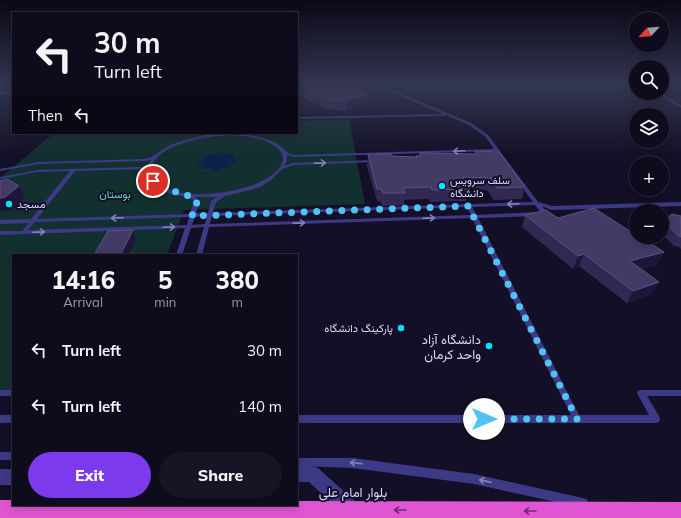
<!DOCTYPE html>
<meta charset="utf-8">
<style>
:root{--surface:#0e0b1c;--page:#171425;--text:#f1f3f6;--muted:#9b9ba3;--line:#2e2b3b;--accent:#7c3aed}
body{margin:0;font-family:Mulish,Vazirmatn,sans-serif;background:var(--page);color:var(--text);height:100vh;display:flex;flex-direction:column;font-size:15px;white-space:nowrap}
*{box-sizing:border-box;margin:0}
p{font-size:13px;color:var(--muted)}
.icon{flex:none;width:22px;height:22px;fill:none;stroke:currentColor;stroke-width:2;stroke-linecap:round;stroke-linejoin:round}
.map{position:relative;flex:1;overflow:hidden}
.panel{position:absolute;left:12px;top:254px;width:286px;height:252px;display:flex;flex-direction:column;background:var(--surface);border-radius:0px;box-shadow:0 2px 10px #0003,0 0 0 1px var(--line)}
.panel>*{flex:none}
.hud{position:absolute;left:12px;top:12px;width:286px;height:122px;border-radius:0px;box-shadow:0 2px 10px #0003,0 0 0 1px var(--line);background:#0e0b1c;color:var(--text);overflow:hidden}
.needle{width:26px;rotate:244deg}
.tools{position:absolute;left:629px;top:12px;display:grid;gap:8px}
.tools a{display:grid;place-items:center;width:40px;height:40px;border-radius:50%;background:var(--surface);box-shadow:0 2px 10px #0003,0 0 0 1px var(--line);font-size:20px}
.pin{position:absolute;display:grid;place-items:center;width:34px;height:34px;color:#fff;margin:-17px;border:2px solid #fff;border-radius:50%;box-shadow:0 1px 4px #0007}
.me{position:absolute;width:44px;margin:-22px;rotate:90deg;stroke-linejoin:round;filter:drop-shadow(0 0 3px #0008)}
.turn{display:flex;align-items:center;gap:14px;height:84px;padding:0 16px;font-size:18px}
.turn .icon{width:52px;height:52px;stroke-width:2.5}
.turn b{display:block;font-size:28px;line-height:34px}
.then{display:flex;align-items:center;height:38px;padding:0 16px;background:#0003;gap:8px;font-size:15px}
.eta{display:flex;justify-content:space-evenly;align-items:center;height:68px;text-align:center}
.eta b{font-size:24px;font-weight:800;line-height:28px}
.action{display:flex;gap:8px;margin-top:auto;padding:8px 16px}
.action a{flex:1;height:46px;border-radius:24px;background:var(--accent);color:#fff;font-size:16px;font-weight:800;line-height:46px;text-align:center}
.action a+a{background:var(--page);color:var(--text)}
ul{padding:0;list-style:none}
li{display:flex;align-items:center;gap:12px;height:56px;padding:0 16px}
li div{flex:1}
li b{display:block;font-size:15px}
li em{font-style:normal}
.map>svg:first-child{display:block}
</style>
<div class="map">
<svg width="681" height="518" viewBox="0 0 681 518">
<rect width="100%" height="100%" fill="#130f26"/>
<path fill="#12302f" d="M349,119L365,204L184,210L167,255H13V392H0V178L54,133H297V121Z"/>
<path fill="#0c2248" d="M221,152L226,155L234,154L233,158L239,161L231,164L230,168H223L215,172L209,168L201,169L202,165L197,162L204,159L206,155H214Z"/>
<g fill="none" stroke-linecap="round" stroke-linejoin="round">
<g fill="#3d3a85" fill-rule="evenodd">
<path d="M373,84H378L471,123L488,135L538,202L552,206L681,202V206L551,210L542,206L548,214L545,216L543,215L535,205L472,207L476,215L536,212L539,214L536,216L478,218L579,415H649L637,393L638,391L641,390H681V396H647L659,416L660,419L659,422L656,423H297V415H571L472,218L209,227L202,255H196L204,227L191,228L182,255H176L185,228L0,235V231H22L29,223L0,224V220L31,219L70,171L37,172L0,179V177L37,170L140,167L147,169L148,164L151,160L144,161L39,164L0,171V169L39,162L144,159C147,158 151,158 153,156C159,153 164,148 171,145C198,134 230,129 259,137C266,139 273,141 279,145C286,150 284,152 294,155L494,149L486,137L469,125L446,115L444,116L297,119V117L443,114ZM227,135C245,136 269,137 281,152V153L282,154C282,156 283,158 283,160C281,170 270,177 262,181C238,194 175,203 155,180C152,177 151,173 152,169C154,144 207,137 227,135ZM496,151L533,202L213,213L216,202L225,196L246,191L260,187L271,180L282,169L294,165L375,162L377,161L375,160L293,163L284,166L287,161V155L294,157ZM140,169L147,172C148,190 175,196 190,197L194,202L190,214L37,219L75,171ZM195,197H217L211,201L208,213H196L200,202ZM467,207L471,215L210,224L212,216ZM207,216L205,224L192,225L195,217ZM189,217L187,225L28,230L35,222Z"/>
<rect x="0" y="92" width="13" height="2"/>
<path d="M657,93H661L681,105V108Z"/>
<rect x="0" y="390" width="13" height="6"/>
<rect x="0" y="415" width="13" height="8"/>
<rect x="0" y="452" width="13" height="8"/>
<path d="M297,458H353L474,474L583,498L587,499L588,503L587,507L583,508L474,484L353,468L297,466Z"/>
</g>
<g fill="#3d3a85" fill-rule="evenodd">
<path d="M297,466H312L318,468L358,504L360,510L358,516L353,518L346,516L309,482H297Z"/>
<rect x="0" y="469" width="13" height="16"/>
</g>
<path fill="#e055d1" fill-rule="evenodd" d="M0,500H13V505H297V501L681,502V518H0Z"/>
</g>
<g fill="#312854">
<path d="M351,87L367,103L347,110H336L327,109L304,98V88Z"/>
<path d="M475,151L525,187L522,199L494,200L487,190L468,189L466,201L430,202L429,199L404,200V205L382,206L381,202L377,201L367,166L368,154L416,157V156H420V153L475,154Z"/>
<path d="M525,215L558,218L657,265L641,269L659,282L651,294L627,303L579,266L573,269L522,227Z"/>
<path d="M681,216V249L679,247L674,246L662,234V223L663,221Z"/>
</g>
<g fill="#1d163a">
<path d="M367,94V103L347,110V100Z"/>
<path d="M19,186L25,198L12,210L0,212V198Z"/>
<path d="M133,230L136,240L129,255L121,254Z"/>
<path d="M664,252L657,265L623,273L630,261Z"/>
<path d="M584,254L579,266L573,269L578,256Z"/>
<path d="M659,282L651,294L627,303L633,291Z"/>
</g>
<g fill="#433a66" stroke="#5a527e">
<path d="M306,84H349L351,87L367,94L347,100L336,101L326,99L304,88Z"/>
<path d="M475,151L499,152L525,187L497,188L490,178L463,177L468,189L432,190L431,187L403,188L405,193H383L381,189H377L368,154H391L392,156L417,157L416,156H420V153L477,154Z"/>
<path d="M7,179L19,186L5,197L0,198V181Z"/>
<path d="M594,208L636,235V237H640L664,252L630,261L659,282L633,291L584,254L578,256L525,215L546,210L558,218Z"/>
<path d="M672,214L681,216V237L679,236L663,221Z"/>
<path d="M133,230L121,254L135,253L134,255H94L108,231Z"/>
</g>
<defs><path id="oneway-shaft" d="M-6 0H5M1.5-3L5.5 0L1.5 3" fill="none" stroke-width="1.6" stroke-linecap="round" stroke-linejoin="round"/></defs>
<g stroke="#837fbc">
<use href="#oneway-shaft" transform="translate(459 151) rotate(178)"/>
<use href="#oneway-shaft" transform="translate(320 163) rotate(-2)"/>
<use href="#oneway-shaft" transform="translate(513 204) rotate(178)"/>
<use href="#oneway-shaft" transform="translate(117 218) rotate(178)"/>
<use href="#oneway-shaft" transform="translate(429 218) rotate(-2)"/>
<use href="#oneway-shaft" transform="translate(299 223) rotate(-2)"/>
<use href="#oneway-shaft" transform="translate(169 227) rotate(-2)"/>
<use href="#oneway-shaft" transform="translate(39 232) rotate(-2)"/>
<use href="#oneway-shaft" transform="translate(356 463) rotate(-174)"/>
<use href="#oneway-shaft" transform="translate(485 481) rotate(-167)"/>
</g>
<g stroke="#6f2e73">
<use href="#oneway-shaft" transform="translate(400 510) rotate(-180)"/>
<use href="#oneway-shaft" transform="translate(530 511) rotate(-180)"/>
</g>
<linearGradient id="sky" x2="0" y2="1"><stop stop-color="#0a0815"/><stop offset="0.54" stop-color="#333752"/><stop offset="1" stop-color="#333752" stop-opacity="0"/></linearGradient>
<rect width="681" height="156" fill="url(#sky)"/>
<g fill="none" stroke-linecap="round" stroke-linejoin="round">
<path stroke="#4fc3f7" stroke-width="7" stroke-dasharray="0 12.6" d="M153,181C167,194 186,190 197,202L192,216L468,206L577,419H484"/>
</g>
<g fill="#00e5ff" stroke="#130f26" stroke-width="1.5">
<circle cx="442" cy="186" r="4"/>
<circle cx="9" cy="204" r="4"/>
<circle cx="401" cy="328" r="4"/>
<circle cx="489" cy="346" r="4"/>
</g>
<g text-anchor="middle" stroke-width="4" stroke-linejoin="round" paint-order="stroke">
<g font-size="11" fill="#d9d4ff" stroke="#130f26" text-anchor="start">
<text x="450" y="184">سلف سرویس<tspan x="450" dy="13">دانشگاه</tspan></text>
<text x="17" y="208">مسجد</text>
<text x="393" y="332" text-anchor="end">پارکینگ دانشگاه</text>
</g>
<g font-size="11" fill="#5fe0c0" stroke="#130f26">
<text x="115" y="198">بوستان</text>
</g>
<g font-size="13" fill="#d9d4ff" stroke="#130f26" text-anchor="end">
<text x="481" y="344">دانشگاه آزاد<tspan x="481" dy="15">واحد کرمان</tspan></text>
</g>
<g font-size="13" fill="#d9d4ff" stroke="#130f26">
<text x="353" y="497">بلوار امام علی</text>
</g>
</g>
</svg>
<div class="tools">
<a><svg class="needle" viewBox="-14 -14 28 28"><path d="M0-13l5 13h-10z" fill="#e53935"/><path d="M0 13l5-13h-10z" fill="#9b9ba3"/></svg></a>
<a><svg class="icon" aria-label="search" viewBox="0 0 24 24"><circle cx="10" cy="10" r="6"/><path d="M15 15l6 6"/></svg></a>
<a><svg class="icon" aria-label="layers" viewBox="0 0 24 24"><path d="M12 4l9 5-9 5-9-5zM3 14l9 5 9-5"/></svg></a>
<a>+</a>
<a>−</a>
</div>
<div class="pin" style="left:153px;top:181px;background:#d93025"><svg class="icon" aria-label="arrive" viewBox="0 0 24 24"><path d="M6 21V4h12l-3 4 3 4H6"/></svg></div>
<svg class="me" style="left:484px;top:419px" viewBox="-20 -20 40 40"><circle r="19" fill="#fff"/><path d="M0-13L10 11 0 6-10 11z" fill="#4fc3f7"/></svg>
<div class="hud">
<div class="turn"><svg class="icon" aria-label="left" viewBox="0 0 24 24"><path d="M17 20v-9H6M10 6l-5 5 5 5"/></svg><div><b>30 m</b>Turn left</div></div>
<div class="then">Then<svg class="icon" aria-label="left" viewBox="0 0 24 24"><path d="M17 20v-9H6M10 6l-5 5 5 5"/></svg></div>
</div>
<section class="panel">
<div class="eta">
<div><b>14:16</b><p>Arrival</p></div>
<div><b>5</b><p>min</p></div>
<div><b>380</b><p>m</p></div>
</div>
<ul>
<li><svg class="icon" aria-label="left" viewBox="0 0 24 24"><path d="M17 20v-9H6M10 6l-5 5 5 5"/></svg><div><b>Turn left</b></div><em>30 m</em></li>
<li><svg class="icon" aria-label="left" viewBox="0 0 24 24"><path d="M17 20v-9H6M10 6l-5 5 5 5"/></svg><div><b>Turn left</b></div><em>140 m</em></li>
</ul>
<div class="action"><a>Exit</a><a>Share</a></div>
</section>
</div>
